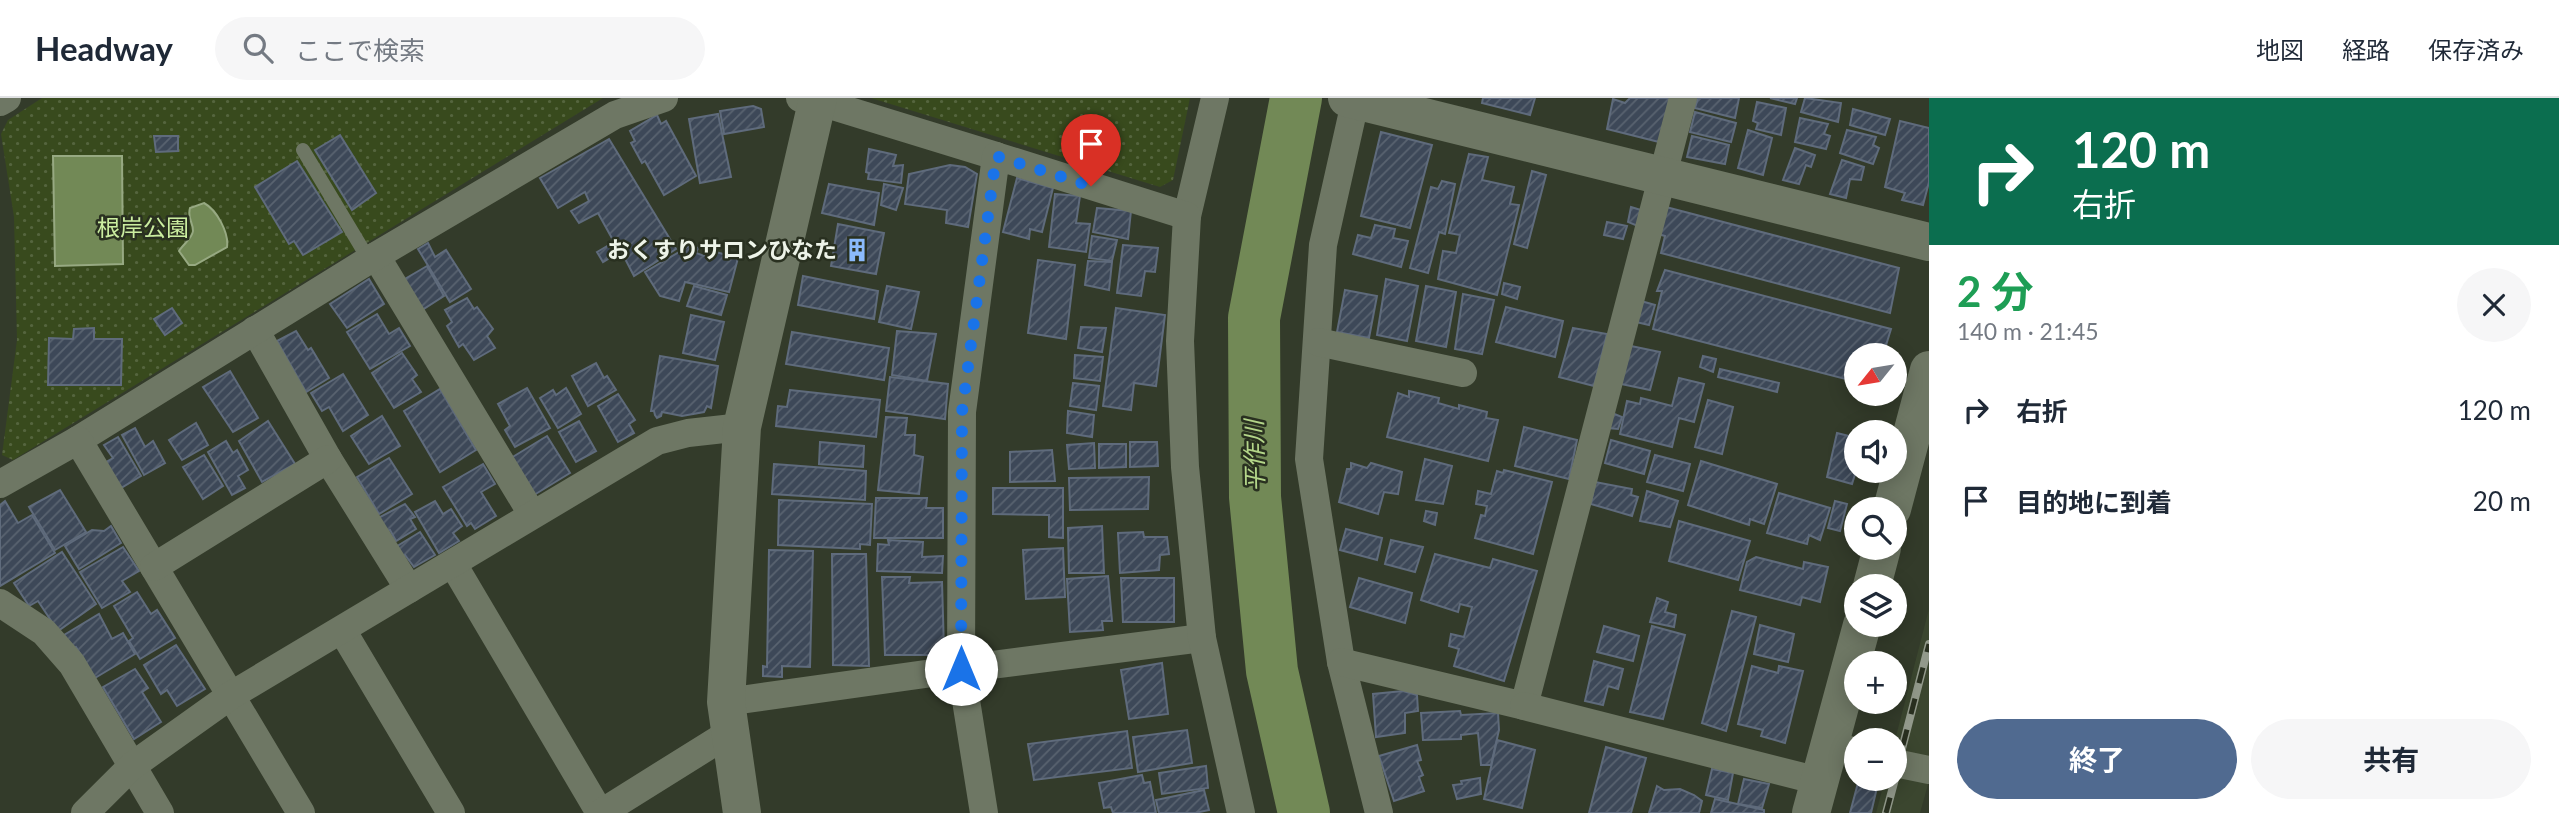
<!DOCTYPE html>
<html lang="ja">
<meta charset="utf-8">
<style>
:root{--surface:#fff;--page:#f6f6f7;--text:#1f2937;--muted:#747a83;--line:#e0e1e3;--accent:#506a90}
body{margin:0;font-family:Lato,"Noto Sans JP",sans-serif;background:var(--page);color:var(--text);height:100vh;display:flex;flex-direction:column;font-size:26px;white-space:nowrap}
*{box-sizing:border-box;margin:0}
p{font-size:23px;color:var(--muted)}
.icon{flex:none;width:38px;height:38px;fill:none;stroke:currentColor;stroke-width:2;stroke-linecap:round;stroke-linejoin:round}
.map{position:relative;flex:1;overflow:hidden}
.side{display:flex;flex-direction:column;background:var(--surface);width:630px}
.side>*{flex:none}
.banner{background:#0b6e4f;color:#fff;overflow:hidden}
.needle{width:46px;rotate:240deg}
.tools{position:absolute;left:1844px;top:245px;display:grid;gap:14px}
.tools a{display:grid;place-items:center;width:63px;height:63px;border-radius:50%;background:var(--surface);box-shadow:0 4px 18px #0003;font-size:35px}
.pin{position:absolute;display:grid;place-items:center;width:60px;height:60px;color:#fff;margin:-72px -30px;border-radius:50% 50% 50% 0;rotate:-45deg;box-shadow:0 0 7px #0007}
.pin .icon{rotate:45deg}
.me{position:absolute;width:77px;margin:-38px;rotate:0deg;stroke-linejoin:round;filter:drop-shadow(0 0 5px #0008)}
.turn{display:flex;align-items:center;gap:24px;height:147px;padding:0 28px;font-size:32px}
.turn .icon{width:91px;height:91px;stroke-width:2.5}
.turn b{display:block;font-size:49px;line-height:60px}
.round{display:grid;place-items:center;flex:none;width:74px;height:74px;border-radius:37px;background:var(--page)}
.headline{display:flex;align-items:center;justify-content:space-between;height:119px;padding:0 28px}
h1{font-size:42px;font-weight:700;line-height:52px;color:#1e9e55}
.cta{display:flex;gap:14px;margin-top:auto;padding:14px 28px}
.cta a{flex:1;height:80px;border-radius:42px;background:var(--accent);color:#fff;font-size:28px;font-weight:700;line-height:80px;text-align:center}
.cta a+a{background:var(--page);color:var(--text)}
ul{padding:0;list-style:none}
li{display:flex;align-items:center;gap:21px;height:91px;padding:0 28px}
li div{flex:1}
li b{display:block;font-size:26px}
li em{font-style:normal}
header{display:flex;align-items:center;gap:42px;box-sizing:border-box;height:98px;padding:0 35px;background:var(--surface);border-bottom:2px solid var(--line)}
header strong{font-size:33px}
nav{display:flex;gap:38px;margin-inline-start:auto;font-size:24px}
.search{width:490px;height:63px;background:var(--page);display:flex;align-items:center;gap:18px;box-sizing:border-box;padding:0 24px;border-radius:38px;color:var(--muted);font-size:26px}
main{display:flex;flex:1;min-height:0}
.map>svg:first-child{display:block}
</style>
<header>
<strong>Headway</strong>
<div class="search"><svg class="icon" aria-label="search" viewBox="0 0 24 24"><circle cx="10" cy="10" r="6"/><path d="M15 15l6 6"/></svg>ここで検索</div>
<nav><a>地図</a><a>経路</a><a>保存済み</a></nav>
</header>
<main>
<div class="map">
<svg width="1929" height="715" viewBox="0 0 1929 715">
<defs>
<pattern id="park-dots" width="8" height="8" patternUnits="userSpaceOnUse" patternTransform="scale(1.75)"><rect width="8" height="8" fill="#384a1d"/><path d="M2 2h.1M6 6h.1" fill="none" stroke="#55653e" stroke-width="1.8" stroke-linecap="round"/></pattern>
<pattern id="building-hatch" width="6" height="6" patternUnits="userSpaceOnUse" patternTransform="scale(1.75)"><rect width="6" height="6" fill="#3d4858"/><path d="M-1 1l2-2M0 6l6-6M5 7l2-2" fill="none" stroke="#596370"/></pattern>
</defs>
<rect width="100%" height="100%" fill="#333b2a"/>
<path fill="#3b462f" d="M1929,511V683L1920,715H1876L1885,681H1895V642Z"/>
<g fill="url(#park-dots)">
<path d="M42,0H603L13,362L2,357L17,242L14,119L1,36L8,22Z"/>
<path d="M871,0H1190L1173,82L1160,89Z"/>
</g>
<g fill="#728956" stroke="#97a982" stroke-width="2">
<path d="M53,58H122L123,166L55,168Z"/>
<path d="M204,105C217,112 229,135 227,149L195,167H189L179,153C183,146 192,141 193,133C193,124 187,120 190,110Z"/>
</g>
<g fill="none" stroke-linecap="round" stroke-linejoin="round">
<path stroke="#728956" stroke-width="52" d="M1296,0L1254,220L1255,399L1272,573L1304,715"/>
</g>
<g fill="url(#building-hatch)" stroke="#5f6b7c" stroke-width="2">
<path d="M1483,0H1535L1530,17L1482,5Z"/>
<path d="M1630,0H1670L1659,44L1607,31L1613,1L1625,5Z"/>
<path d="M1698,0H1739L1735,20L1695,10Z"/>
<path d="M1770,0H1797L1795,6Z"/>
<path d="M1805,0L1841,5L1838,24L1801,14Z"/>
<path d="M1757,4L1786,10L1781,37L1756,31L1758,25L1753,23Z"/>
<path d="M753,8L761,11L764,29L724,36L720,13Z"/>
<path d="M1853,11L1890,21L1885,37L1850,27Z"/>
<path d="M1695,14L1736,25L1731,44L1690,34Z"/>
<path d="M718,16L731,79L700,85L689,21Z"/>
<path d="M657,17L661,26L666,23L696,78L664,97L645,63L642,65L631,45L635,43L630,33Z"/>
<path d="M1800,20L1828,26L1824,36L1830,38L1826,51L1795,44Z"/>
<path d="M1900,23L1929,30V84L1923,107L1902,102L1905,95L1885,89Z"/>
<path d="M1748,32L1772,40L1763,77L1738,70Z"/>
<path d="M1847,32L1876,39L1873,47L1879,50L1873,66L1840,55Z"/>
<path d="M1381,34L1432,47L1410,130L1361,118Z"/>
<path d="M340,37L376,95L352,112L315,52Z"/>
<path d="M154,38H178V53L156,54Z"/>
<path d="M1692,38L1729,47L1725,66L1687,59Z"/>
<path d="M609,41L676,151L634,178L621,153L603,164L597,154L614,144L598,115L579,125L571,113L589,103L585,94L558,110L540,80Z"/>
<path d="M1795,50L1815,57L1811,69L1806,67L1799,86L1783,82Z"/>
<path d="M869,51L896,57L893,68L903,67L901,85L868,81L869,75L866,74Z"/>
<path d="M1469,56L1488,59L1482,82L1514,89L1510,106L1519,107L1497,197L1438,181L1443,153L1456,155L1460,137L1449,135Z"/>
<path d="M1842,62L1864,69L1861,82L1850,81L1846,100L1830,96Z"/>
<path d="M297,63L342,134L303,157L294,143L289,146L255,89Z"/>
<path d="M950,67L965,69L977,76L968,129L946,125L947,112L905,106L909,76Z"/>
<path d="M1532,73L1546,77L1527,150L1514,146Z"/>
<path d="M1017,80L1053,90L1042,134L1030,131L1029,141L1003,134Z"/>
<path d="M1442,83L1455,86L1445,136L1439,134L1428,175L1410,170L1431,89L1438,91Z"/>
<path d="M829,86L879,95L874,127L822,115Z"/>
<path d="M884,86L903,90L896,112L881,107Z"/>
<path d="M1055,96L1080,98L1076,125L1090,126L1086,154L1049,149Z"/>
<path d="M1631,109L1644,113L1640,129L1628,124Z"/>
<path d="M1666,109L1899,170L1890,215L1661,155L1665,138L1658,136Z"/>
<path d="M1097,110L1131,113L1128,141L1093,134Z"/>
<path d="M1607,124L1627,128L1623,141L1604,137Z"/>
<path d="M838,126L884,135L876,176L831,168Z"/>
<path d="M1375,127L1395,131L1393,140L1408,143L1401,169L1353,156L1358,137L1371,140Z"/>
<path d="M1092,138L1117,142L1112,163L1089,160Z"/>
<path d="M428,145L435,159L446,152L471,191L450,204L418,151Z"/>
<path d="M691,147L698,150L696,155L710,160L712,153L738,160L729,194L685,184L679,203L660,198L645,174Z"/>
<path d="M1123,147L1158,150L1155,174L1145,173L1141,198L1117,195Z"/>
<path d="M1038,162L1075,167L1066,241L1028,235Z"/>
<path d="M1088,163L1112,164L1109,192L1085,187Z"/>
<path d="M427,168L444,198L422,212L403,182Z"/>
<path d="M1665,172L1891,231L1883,257H1857V284L1653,231L1662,193H1657Z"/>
<path d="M803,178L878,193L874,221L798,207Z"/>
<path d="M369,181L384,206L347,230L330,206Z"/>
<path d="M1386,181L1418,188L1407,243L1377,237Z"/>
<path d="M1504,185L1520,189L1517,201L1502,196Z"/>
<path d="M694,188L727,197L721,217L687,208Z"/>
<path d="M887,188L919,194L911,231L879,224Z"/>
<path d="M1426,188L1456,194L1446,249L1416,243Z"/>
<path d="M1345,192L1377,198L1369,240L1337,234Z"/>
<path d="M1463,196L1494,202L1482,256L1455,251Z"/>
<path d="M467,200L474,211L477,209L493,231L487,238L495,250L474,262L463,246L459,249L447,228L452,224L445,212Z"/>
<path d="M1641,203L1655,207L1649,227L1636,224Z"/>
<path d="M1506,209L1563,223L1555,259L1496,244Z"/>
<path d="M172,210L182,225L165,237L154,221Z"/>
<path d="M1116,210L1165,217L1156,288L1134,285L1131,312L1103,308Z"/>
<path d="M377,216L389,236L399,230L410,248L370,271L347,234Z"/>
<path d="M691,217L724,224L715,262L683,255Z"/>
<path d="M1081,229L1106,230L1102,254L1078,250Z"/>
<path d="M94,230V241H122L121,287H48L49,240L73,241L74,231Z"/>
<path d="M1573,230L1607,236L1594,288L1559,279Z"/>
<path d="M296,233L308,252L311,250L329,280L306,294L277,243Z"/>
<path d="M897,233L936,236L927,283L892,277Z"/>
<path d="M792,234L889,250L884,282L786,266Z"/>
<path d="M1631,248L1660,254L1650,292L1621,286Z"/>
<path d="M402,255L417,277L412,281L421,294L394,310L372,275Z"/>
<path d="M1075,257L1103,259L1100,283L1074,280Z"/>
<path d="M660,258L718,268L711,310L707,308L704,314L682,318L662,314L661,318L657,320L655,317L654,313H651Z"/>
<path d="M1703,258L1716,261L1713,274L1700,269Z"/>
<path d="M596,265L604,280L607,278L616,292L588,308L572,278Z"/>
<path d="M1720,271L1779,285L1777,294L1718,279Z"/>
<path d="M230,273L258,320L233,334L203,289Z"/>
<path d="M343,276L368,317L343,333L329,309L322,313L311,295Z"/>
<path d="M890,279L948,286L945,321L886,313Z"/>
<path d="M1679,280L1704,286L1694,324L1679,320L1672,349L1620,336L1627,303L1640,306L1641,300L1672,308Z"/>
<path d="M1073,285L1099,288L1096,312L1070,308Z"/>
<path d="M527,290L550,330L515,349L505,332L510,328L498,306Z"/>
<path d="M566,290L581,316L558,330L540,300L553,292L556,297Z"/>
<path d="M440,291L476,352L440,374L404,313Z"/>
<path d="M790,292L880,302L876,339L776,328L778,308L787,309Z"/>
<path d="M1409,293L1439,300L1438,305L1459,311V307L1487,314L1486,320L1498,322L1488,363L1387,339L1398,295L1409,299Z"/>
<path d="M618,296L635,322L629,326L634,335L618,344L598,308Z"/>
<path d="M1708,302L1733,309L1722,356L1695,349Z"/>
<path d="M1068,313L1094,317L1092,339L1067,335Z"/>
<path d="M1612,315L1622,319L1618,331L1608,330Z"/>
<path d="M382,318L400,348L369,366L351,338Z"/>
<path d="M886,319L907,320L905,337H915L914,357L923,359L919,396L878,392Z"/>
<path d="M268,323L295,366L262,384L239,343Z"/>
<path d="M579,323L596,353L576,364L559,334Z"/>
<path d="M196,325L208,347L182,362L169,342Z"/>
<path d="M1524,329L1577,342L1569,381L1515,368Z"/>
<path d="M135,330L145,349L153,343L165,365L144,377L122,337Z"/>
<path d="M1837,335L1857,340V370L1852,386L1827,379Z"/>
<path d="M547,338L570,375L534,397L511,360Z"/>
<path d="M118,339L141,378L121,390L106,364L113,360L104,347Z"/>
<path d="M1611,342L1650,353L1644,376L1605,365Z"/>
<path d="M226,343L233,355L237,352L248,372L238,378L245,390L232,397L208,354Z"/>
<path d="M820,344L864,348L863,369L819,366Z"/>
<path d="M1130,344H1157L1158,368L1130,369Z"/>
<path d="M1094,345L1095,370L1069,371L1067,347Z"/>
<path d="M1099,346H1126V369L1099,370Z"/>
<path d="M1052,352L1055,383L1010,384V354Z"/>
<path d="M204,357L223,388L203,401L183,369Z"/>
<path d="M1655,357L1690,366L1683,393L1647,384Z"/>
<path d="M389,360L412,396L379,416L357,379Z"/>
<path d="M1425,361L1452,368L1443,406L1416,402Z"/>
<path d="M1701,363L1777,386L1764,426L1750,421L1749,427L1688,407Z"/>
<path d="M1351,365L1367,370L1371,365L1402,374L1398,396L1384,394L1378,416L1339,404L1347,371H1351Z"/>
<path d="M483,366L495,386L481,394L496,418L475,431L471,425L467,428L443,389Z"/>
<path d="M774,366L866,373L865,402L772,396Z"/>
<path d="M1504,372L1552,384L1533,456L1475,440L1481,417L1485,418L1487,408L1476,406L1478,393L1491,396L1497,373L1503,375Z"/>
<path d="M1149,379L1148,411L1070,412L1069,380Z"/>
<path d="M1595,384L1632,391L1631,397L1638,399L1632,418L1591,406Z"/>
<path d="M993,390H1063V440L1049,439V417L993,416Z"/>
<path d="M60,392L86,434L55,452L29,409Z"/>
<path d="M1647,393L1678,403L1670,429L1640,423Z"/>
<path d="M1779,395L1830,410L1820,442L1809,437L1807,446L1767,435Z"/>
<path d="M876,400H927L926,410H943V440H874Z"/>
<path d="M779,402L872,406L870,447L860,446V451L778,447Z"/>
<path d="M5,403L18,425L32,417L55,455L0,488V407Z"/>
<path d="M435,403L443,416L451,411L462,428L453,435L459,443L439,455L415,414Z"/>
<path d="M1835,403L1847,406L1840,433L1828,430Z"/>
<path d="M405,406L415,419L410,421L416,431L396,443L390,432L387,433L378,420Z"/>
<path d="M1426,413L1437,415L1435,427L1424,423Z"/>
<path d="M1679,423L1750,443L1738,482L1669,463Z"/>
<path d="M111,428L121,445L79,471L65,448L92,432L104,433Z"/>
<path d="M1102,428L1104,475H1069L1068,430Z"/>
<path d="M1346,431L1382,440L1377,462L1340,452Z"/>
<path d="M420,434L435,457L414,469L405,457L400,460L394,450Z"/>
<path d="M1143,434L1144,439H1167L1169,456L1160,457L1159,472L1120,475L1118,435Z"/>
<path d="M888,442L923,444L922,459L943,458L942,475L877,473L878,446L889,447Z"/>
<path d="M1391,442L1423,449L1415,474L1385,466Z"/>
<path d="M123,449L139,473L122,483L130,494L102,510L80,474Z"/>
<path d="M1063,450L1065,499L1026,501L1023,452Z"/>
<path d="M769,452L813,453L810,569L782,568V579L763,578V568L767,569Z"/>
<path d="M62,454L96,506L58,533L38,503L29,508L14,485Z"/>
<path d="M832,456H866L869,568L833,567Z"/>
<path d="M1435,456L1490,470L1493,461L1537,473L1504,583L1454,568L1459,551L1449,548L1451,536L1464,539L1472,509L1460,506L1458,514L1421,502Z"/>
<path d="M1756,459L1803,471L1804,464L1828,469L1820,504L1802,499L1800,507L1740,492L1747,464Z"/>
<path d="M1108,478L1112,523H1102L1103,532L1070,534L1067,481Z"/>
<path d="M882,479H910L909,485L942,484L944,551H940V557H885Z"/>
<path d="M1121,480H1174V524H1123Z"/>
<path d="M1359,480L1412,495L1405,525L1350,509Z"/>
<path d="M137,494L151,516L157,512L175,540L140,561L129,543L133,540L114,508Z"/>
<path d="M1657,500L1668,504L1665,514L1676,517L1674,529L1650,524Z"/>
<path d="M1732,513L1756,519L1726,633L1702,625Z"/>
<path d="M99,516L112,541L123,535L135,556L95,580L76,549L73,550L64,537Z"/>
<path d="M1760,527L1794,536L1788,564L1754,556Z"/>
<path d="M1604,528L1639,538L1633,563L1597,554Z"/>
<path d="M1652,528L1685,537L1663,621L1630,614Z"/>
<path d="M176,547L205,591L177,608L167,592L161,596L144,567Z"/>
<path d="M1594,563L1623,571L1618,591L1608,588L1603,607L1585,603Z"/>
<path d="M1162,565L1168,616L1129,621L1121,572Z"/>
<path d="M1752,568L1778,575L1779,568L1803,573L1785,645L1761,638L1763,632L1738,626Z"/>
<path d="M135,571L148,590L142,594L161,624L134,641L103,589Z"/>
<path d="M1403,593L1417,597L1418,613L1405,615V635L1376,639L1373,596Z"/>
<path d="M1460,613L1461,617L1498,615L1499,632L1491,667H1481L1478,635L1461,637V641L1423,642L1421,615Z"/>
<path d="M1187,632L1192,665L1138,674L1133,639Z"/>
<path d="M1127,633L1132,670L1034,682L1028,646Z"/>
<path d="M1497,642L1535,652L1522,710L1484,701Z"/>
<path d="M1417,647L1421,662L1417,663L1423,677L1419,679L1424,693L1394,703L1379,658Z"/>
<path d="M1606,649L1646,660L1631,715H1589Z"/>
<path d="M1206,668L1208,690L1162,696L1159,675Z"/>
<path d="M1712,671L1733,675L1728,702L1706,697Z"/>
<path d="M1142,677L1144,685L1150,684L1156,715H1113L1111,709L1104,710L1099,685Z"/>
<path d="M1480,680L1481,696L1457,701L1453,687L1462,686L1461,683Z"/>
<path d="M1744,681L1769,686L1762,710L1738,706Z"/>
<path d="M1859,681H1879L1871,715H1850Z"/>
<path d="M1657,688L1664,692L1680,691L1694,697L1702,703L1699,715H1649Z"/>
<path d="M1204,692L1209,712L1195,715H1159L1156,702Z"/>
<path d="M1715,701L1764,712V715H1711Z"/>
</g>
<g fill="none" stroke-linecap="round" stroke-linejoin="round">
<path stroke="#6e7764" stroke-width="14" d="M303,52L369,162"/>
<g stroke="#6e7764" stroke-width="28">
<path d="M800,0L817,3L996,58"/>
<path d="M1356,0L1323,147L1309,361L1341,564L1379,715"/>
<path d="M0,4L7,0"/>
<path d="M1187,118L1215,0"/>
<path d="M376,158L532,416"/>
<path d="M255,232L328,361L409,491"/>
<path d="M1318,244L1463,275"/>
<path d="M78,342L369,162L615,17L664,0"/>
<path d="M0,386L78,342L301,715"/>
<path d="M453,466L600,715"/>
<path d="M154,469L328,361"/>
<path d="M0,505L44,534L72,566L160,715"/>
<path d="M342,532L451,715"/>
<path d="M1341,564L1524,608L1683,0"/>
<path d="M726,604L961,571L1202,540"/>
<path d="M1524,608L1819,683"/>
<path d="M1830,647L1857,654"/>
<path d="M1895,665L1929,672"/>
<path d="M85,715L132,668L230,598L657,343L688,335L742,329"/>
<path d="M601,715L729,635"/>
<path d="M984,715L961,571L962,314L996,58L1187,118L1180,243L1185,369L1202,540L1241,715"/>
</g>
<g stroke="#6e7764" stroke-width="38">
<path d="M1347,0L1929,144"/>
<path d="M1892,411L1929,272"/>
<path d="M1872,488L1882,450"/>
<path d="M742,715L726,604L742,329L818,0"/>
<path d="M1811,715L1862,527"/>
</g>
<g stroke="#92998b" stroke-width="8">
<g id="rail">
<path d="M1895,678L1929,546"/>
<path d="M1886,715L1895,681"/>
</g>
</g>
<use href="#rail" stroke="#293020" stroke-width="5" stroke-dasharray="16" stroke-linecap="butt"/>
</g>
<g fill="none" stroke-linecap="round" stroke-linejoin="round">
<path stroke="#1a73e8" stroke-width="12" stroke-dasharray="0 21.6" d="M961,571L962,314L996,58L1091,88"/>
</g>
<defs>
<g id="building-bare" transform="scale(1.89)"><path d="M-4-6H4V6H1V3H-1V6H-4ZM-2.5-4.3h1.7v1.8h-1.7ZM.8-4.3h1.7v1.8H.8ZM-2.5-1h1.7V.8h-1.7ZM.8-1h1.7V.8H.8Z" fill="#8bbafc" stroke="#293020" stroke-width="2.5" paint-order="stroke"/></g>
</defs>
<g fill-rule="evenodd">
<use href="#building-bare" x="857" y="152"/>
</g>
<g text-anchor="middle" stroke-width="5" stroke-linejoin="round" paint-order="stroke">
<g font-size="23" fill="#cbeea0" stroke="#293020">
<text x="143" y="138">根岸公園</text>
</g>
<g font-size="23" font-weight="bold" fill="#eef4e9" stroke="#293020" text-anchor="end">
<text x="837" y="160">おくすりサロンひなた</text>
</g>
<g font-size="24" font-style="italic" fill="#b4d689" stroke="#293020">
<text transform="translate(1255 358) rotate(-91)" y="8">平作川</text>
</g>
</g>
</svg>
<div class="tools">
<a><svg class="needle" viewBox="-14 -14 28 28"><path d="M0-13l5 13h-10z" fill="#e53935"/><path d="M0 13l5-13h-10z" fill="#747a83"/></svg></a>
<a><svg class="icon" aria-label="sound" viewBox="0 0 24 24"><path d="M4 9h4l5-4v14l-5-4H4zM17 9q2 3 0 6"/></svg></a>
<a><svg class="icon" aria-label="search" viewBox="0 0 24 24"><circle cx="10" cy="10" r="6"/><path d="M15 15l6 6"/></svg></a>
<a><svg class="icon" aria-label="layers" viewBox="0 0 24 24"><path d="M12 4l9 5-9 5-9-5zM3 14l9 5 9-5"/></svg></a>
<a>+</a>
<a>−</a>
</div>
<div class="pin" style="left:1091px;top:88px;background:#d93025"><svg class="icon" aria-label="arrive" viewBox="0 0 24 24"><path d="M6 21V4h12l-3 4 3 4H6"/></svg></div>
<svg class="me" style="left:961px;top:571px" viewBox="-20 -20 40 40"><circle r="19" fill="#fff"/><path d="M0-13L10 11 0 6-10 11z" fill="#1a73e8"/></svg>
</div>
<section class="side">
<div class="banner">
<div class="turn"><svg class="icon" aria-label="right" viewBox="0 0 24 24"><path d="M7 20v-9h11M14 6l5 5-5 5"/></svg><div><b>120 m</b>右折</div></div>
</div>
<div class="headline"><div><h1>2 分</h1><p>140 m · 21:45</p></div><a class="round"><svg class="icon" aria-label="close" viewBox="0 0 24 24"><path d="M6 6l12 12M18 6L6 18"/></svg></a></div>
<ul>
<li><svg class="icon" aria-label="right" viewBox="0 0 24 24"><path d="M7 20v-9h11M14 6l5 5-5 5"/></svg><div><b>右折</b></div><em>120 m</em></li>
<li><svg class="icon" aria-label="arrive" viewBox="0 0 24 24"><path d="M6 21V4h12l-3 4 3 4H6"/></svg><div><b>目的地に到着</b></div><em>20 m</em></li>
</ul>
<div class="cta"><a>終了</a><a>共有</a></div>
</section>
</main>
